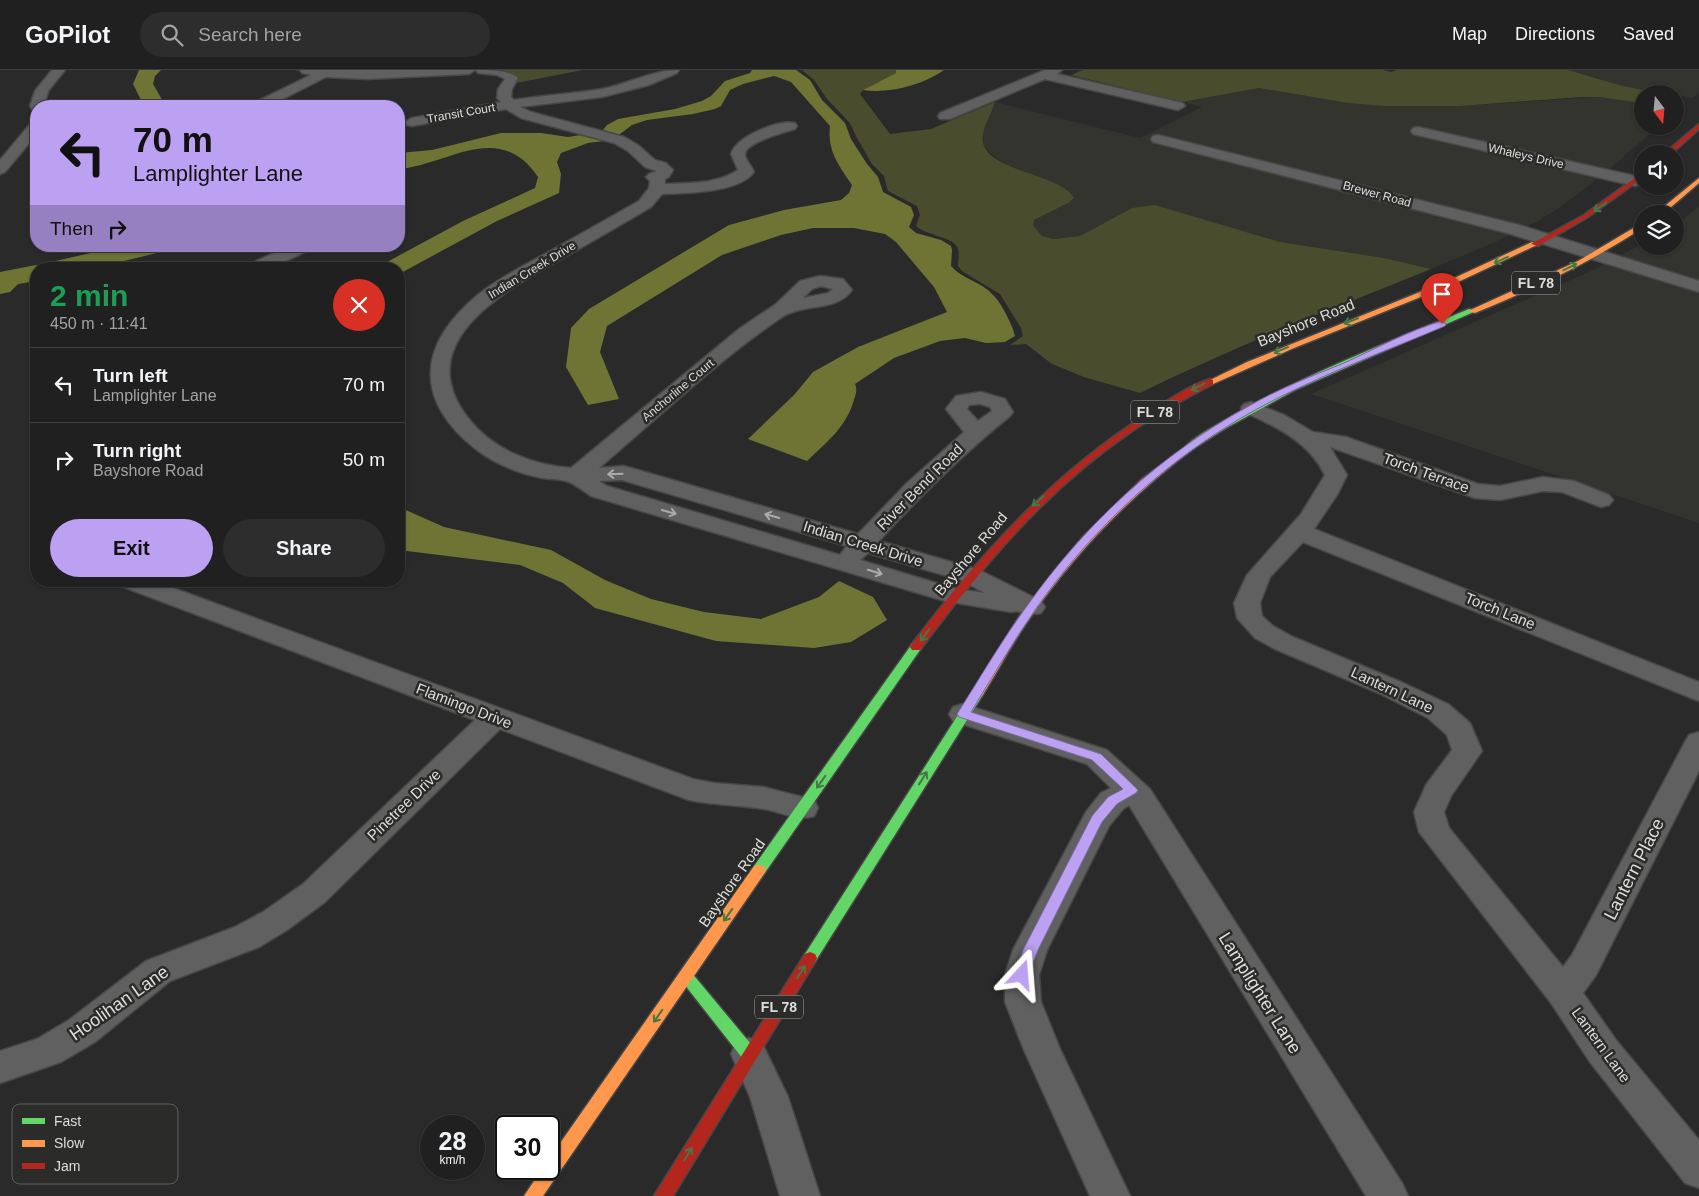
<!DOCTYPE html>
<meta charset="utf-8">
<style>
:root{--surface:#202020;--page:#2d2d2d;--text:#f1f3f6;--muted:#a2a3a5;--line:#3d3e3e;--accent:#bca0f2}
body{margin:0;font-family:Helvetica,sans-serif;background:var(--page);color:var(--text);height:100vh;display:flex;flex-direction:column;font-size:19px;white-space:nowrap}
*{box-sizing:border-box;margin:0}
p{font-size:16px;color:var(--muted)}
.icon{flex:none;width:28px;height:28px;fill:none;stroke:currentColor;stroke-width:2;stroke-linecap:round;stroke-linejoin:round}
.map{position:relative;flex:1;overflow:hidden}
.side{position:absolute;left:30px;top:192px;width:375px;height:325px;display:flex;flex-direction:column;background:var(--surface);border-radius:20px;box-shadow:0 1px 4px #0004,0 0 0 1px var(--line)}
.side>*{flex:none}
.top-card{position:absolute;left:30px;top:30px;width:375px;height:152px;border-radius:20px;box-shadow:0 1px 4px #0004,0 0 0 1px var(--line);background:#bca0f2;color:#111;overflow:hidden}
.needle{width:32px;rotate:164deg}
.buttons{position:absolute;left:1634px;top:15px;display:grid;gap:10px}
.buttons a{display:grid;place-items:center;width:50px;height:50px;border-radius:50%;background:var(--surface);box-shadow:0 1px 4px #0004,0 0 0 1px var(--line);font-size:25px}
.speed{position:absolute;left:420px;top:1045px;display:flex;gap:10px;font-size:25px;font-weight:700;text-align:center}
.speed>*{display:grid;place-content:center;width:65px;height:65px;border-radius:50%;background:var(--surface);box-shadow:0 1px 4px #0004,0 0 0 1px var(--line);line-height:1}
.speed small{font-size:12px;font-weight:400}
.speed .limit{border:2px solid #111;border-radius:8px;background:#fff;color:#111}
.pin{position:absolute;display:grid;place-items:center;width:42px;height:42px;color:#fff;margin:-51px -21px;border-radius:50% 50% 50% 0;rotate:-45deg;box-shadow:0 0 5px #0007}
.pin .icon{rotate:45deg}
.me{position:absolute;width:55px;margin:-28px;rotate:19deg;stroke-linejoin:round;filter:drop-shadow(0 0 4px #0008)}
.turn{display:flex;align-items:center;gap:18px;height:105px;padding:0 20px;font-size:22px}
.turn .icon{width:65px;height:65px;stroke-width:2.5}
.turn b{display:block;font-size:35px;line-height:42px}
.then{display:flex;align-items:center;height:48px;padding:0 20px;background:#0003;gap:10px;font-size:19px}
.round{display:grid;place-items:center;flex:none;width:52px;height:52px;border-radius:26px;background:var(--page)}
.head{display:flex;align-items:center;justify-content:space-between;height:85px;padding:0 20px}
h1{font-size:30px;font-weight:800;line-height:38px;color:#1e9e55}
.cta{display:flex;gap:10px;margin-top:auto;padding:10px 20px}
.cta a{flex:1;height:58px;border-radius:30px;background:var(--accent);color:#111;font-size:20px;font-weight:800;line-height:58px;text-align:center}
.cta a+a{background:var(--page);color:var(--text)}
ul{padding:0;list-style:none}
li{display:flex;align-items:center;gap:15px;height:75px;padding:0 20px;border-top:1px solid var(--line)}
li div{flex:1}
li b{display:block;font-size:19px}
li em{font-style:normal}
header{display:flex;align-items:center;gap:30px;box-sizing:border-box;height:70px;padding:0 25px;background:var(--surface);border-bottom:1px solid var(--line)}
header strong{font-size:24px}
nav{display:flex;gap:28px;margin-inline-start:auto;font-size:18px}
.search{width:350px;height:45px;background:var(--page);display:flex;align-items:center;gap:12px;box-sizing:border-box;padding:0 18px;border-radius:28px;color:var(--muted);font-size:19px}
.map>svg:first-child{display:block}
</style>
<header>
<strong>GoPilot</strong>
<div class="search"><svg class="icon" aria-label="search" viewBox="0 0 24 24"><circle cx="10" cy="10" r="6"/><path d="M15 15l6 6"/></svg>Search here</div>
<nav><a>Map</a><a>Directions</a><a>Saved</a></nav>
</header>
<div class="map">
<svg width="1699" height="1126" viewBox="0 0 1699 1126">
<rect width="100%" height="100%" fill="#2a2a2a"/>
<g fill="#33342d">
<path d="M1568,0H1699V22L1693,28L1675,25V24H1663L1623,16Z"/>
<path d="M1259,18L1348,33L1384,36H1460L1598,27L1642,33V56H1659L1600,107L1562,136L1538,151L1493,173L1431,199L1384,188L1280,172L1132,138L1080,166L1053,169L1042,166L1033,155L1034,150L1068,133L1025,102L1007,95L994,86L984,76L983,65L995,32L1140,68L1202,37L1182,32Z"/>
<path d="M1699,136V453L1311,324L1591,201L1642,174V176H1675V156Z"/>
</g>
<g fill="#4a4d2d">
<path d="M295,0H583L506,15L504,6L487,1L318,5Z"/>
<path d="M802,0H896V3L863,20L860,24L890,64L931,59L995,32C992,42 985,54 983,65C977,101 1059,102 1074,128L1068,133L1034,150L1033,155L1042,166L1053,169L1080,166L1132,138L1155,135L1280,172L1384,188L1431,199C1333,239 1235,276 1140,323L1084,307L1052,294L1026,274L1010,275L1023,266L1021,258L1000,224L962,201L958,196C958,191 960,184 958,179C955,167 925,165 916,156L920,145L917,136L888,121L884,106L872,94L857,68L850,53L827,29L814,10Z"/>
<path d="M1083,0H1382L1392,2L1396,0H1568L1623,16L1663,24H1642V33L1598,27H1581L1460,36H1384L1348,33L1259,18L1182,32L1071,5Z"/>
</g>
<g fill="#6f7435">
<path d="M752,0H796L810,10L822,30L845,53L851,69L867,94L878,107L883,122L911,137L914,145L909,157L916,163L941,170L951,176L952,180L951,196C962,209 982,212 993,225C1001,232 1013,256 1015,266L1005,272L986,273L965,268L940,271L894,288L855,314C858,321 855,326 853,333C845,358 826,373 807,391L748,369L794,325L813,302L858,277L947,242L934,217L896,172L885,164L854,158H813L781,165L722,185L607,256L600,282L619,329L588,335L566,297L571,258L589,239L729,155L784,140L841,130L849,123L852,115C839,96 827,81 830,56L791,12L774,6L743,14L730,20L721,36L715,39L693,44L647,50L632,55L612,70L588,73L561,83L557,92L561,104L559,123L497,151L399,204V199H374L463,151L535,118L538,107C501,52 453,91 403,99L399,98V83L432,80L501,63H541L568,67L594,63L602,61L607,55L618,49L675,39L702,31L711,26L725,11L750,3Z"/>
<path d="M896,0H944C923,15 888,24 863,20L896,3Z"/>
<path d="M399,437L444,457L551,480L605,510L651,529L704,542L761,549L819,527L839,511L873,527L887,550L851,572L814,578L716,571L595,538L563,513L520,495L399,480Z"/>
</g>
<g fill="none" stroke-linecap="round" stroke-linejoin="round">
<g fill="#6f7435" fill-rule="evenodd">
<path d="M139,0H161L155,6L153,14L164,33V36H144L133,14Z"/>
<path d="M121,176H169L165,181L91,199H36V211L18,214L10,222L0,224V202L36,195L44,197L47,193Z"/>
</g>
<g stroke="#474747" stroke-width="3">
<g id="street">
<path d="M52,0H65L48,21L44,36H36V40L32,39L30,36L35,21Z"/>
<path d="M300,0H475L469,4L367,9L326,7L269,36H252L254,33L311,5L302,3Z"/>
<path d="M476,0C490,0 509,0 518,8L512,19L511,27L514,30C543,25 573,24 602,19C628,14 653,0 679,0L677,3L649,15L602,27L520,37L531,42L624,67L638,75L655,90L666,93L673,100L669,107L665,109V114C690,113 717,114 738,100L731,84C736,67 778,49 795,53L797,56L795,59C785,62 746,72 745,84C745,90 752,96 754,102C739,123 685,123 662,124L651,137C621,155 591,172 561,189C505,221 409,272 468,348C493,380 532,395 571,398L739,259L776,234L800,211L820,206L843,209L852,220C837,242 803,233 782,247C717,291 659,347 599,398L623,396L631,398L858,464L907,413L964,362L946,339L956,326L981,322L1005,329L1013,342L1010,346C963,384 920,426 879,471L979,500L1041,531L1045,537L1041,543C1029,546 1022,539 1011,542L945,531L591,426C584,421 576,415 569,412C561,409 550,409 542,408C518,403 497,395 477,380C412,329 418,274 479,224C502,206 529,193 554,179C582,163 611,147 639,131L649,118L650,111L646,107L649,104L657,101L645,97L628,81L614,73L521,48L506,39L412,56L407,55L405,52L412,48L501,32L497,28L498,19L505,9L497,5L478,3ZM821,216L833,219L828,223L803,228L812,219ZM980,334L990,337L992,341L978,351L967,339L969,335ZM622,410L847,476L840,485L607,416L599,411ZM868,483L961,510L985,523L956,519L860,490Z"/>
<path d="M1045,0H1062L1057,4L1183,33L1185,36L1178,40L1045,9L950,49H940L938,46L940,43Z"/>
<path d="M36,52V65L5,102L0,104V90L31,53Z"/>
<path d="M1418,57L1635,106L1640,108L1642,111L1640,114L1635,116L1413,64L1411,61L1413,58Z"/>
<path d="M1158,65L1519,155L1699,211V222L1507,163L1153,72L1151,69L1153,66Z"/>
<path d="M289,176H311L309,180L269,199H245L248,195Z"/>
<path d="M1251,332L1284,345L1313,362L1346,367L1478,414L1500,416L1543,407L1574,411L1609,425L1613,430L1609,435L1601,437L1562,422L1543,421L1500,430L1475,428L1330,377L1347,405L1337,425L1314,459L1699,612V631L1303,472L1270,507L1260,533L1262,546L1273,556L1293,567L1401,612L1448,634L1470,653L1482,681L1451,726L1444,742L1449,758L1563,897L1572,885L1685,672L1689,665L1699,662V701L1596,905L1583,923L1616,970L1699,1070V1118L1685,1113L1590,992L1551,933L1419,762L1414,742L1426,715L1452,680L1447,665L1428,648L1381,624L1275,579L1255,568L1237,548L1234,533L1247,505L1301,444L1325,405C1308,371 1277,357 1244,342L1241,338L1244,334Z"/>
<path d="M118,511H154L693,709L714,713L763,717L814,730L818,738L814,746C797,751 781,742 764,739C739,735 714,735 689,730L500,659L325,832L287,860L259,877L170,911L95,972L61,992L0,1013V981L37,969L69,950L146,891L235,857L263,842L303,814L475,650L121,516Z"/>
<path d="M963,634L1107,680L1150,719L1402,1113L1408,1126H1366L1129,735L1123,739L1109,756L1047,880L1039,905L1041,932L1060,979L1130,1126H1090L1024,980L1005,932V905L1013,880L1086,742L1101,723L1111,718L1087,694L953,651L949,644L953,637Z"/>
<path d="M749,968L762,973L788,1027L820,1126H780L750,1027L731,984L736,973Z"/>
</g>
</g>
<g stroke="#474747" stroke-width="3">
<g id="fast">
<path d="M1469,239L1476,241L1295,320L1226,358L1193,379H1187L1185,377C1197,364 1221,353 1236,344C1311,302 1390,271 1469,239Z"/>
<path d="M916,573L920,574L922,577L920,580L764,804L759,805L754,804L752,800L754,796L912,574Z"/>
<path d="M978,619L984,623L815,892L810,894L805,892L803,888L805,884L974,620Z"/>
<path d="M686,900L691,902L755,979L757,984L755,989L749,991L743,989L681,910L679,906L681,902Z"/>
</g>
</g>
<g stroke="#474747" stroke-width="3">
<g id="slow">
<path d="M1699,108V113L1663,144H1655Z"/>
<path d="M1642,153V158C1590,193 1533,219 1475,243L1468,241L1578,191Z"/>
<path d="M1532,172L1539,174L1458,212L1294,278L1213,314L1210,315L1206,312L1247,292L1452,209Z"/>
<path d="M1190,374L1193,375V379C1129,427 1073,485 1028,551C1011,575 998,601 982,626H974L972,623L1021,544L1082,468L1142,409Z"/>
<path d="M759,795L764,796L766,800L764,804L543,1126H524L542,1099H549V1089L754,796Z"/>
</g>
</g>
<g stroke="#474747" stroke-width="3">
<g id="jam">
<path d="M1699,54V59L1671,84H1664Z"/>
<path d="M1642,103V108L1588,147L1538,176L1531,174L1584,145Z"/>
<path d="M1210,309L1213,310V314C1184,329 1155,345 1128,364C1045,421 980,499 920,580H912L910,577L912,574C979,486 1052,404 1147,344C1165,332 1190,315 1210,309Z"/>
<path d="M810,882L815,884L817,888L815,892L673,1126H654L805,884Z"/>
</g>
</g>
<use href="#street" fill="#606060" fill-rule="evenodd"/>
<use href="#fast" fill="#63d668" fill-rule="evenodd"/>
<use href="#slow" fill="#ff974d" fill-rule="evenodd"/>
<use href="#jam" fill="#b3261e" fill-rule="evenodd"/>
</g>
<defs><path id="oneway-shaft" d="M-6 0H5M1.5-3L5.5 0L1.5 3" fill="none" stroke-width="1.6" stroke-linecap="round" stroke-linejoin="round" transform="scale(1.25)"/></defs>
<g stroke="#447845">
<use href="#oneway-shaft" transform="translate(1600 137) rotate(146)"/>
<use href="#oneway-shaft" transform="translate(1501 190) rotate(156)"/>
<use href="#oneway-shaft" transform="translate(1570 197) rotate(-26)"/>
<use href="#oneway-shaft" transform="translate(1351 251) rotate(159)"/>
<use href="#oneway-shaft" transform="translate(1281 280) rotate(157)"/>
<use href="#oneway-shaft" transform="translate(1198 317) rotate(152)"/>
<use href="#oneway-shaft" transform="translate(1038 431) rotate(138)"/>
<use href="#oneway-shaft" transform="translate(925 565) rotate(126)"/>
<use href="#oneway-shaft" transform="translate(923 708) rotate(-58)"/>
<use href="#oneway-shaft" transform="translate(821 712) rotate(125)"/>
<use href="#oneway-shaft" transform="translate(728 845) rotate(125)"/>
<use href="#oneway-shaft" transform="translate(801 902) rotate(-57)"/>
<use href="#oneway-shaft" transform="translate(658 946) rotate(125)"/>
<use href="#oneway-shaft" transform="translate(688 1084) rotate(-59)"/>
</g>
<g stroke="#ababaa">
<use href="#oneway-shaft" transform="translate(615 404) rotate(178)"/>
<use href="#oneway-shaft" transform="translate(669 442) rotate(16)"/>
<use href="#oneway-shaft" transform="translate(772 446) rotate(-164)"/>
<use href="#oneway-shaft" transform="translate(875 502) rotate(17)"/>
</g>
<path fill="#bca0f2" stroke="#7a689d" d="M1442,251L1446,254L1445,256C1381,283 1315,307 1255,340C1168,388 1092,458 1035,540C1012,573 992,608 971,642L1101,684L1138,720L1136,723L1117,734L1102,752L1038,880L1027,909L1022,911L1017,909L1015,905L1023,880L1092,746L1108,727L1123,719L1092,690L959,647L957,644C980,608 1002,570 1027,536C1085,454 1160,385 1247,337C1278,319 1312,306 1344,293C1375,279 1410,260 1442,251Z"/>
<g text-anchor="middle" stroke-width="5" stroke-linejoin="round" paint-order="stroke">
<g font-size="12" fill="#dddddb" stroke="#2b2b29">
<text transform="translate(461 43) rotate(-10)" y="4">Transit Court</text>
<text transform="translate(1526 86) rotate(13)" y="4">Whaleys Drive</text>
<text transform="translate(1377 124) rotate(15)" y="4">Brewer Road</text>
<text transform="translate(532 200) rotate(-31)" y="4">Indian Creek Drive</text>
<text transform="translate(678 320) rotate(-40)" y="4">Anchorline Court</text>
</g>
<g fill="#2b2b29" stroke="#a8a8a6" stroke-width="1">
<rect x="1512" y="201.5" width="48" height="23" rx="4"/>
<rect x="1131" y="330.5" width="48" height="23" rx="4"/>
<rect x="755" y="925.5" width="48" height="23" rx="4"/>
</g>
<g font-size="14" font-weight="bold" fill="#dddddb">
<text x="1536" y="218">FL 78</text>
<text x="1155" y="347">FL 78</text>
<text x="779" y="942">FL 78</text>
</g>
<g font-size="15" fill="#dddddb" stroke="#2b2b29">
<text transform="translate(1306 253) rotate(-22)" y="5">Bayshore Road</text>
<text transform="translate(1426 403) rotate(20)" y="5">Torch Terrace</text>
<text transform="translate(920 417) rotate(-45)" y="5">River Bend Road</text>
<text transform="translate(863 474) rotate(17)" y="5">Indian Creek Drive</text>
<text transform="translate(971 484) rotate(-50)" y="5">Bayshore Road</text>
<text transform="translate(1500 541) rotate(22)" y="5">Torch Lane</text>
<text transform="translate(1392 620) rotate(25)" y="5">Lantern Lane</text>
<text transform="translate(464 636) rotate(21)" y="5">Flamingo Drive</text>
<text transform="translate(404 735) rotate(-44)" y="5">Pinetree Drive</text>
<text transform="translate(732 813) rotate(-55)" y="5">Bayshore Road</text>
<text transform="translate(1601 975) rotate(54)" y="5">Lantern Lane</text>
</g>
<g font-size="18" fill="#dddddb" stroke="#2b2b29">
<text transform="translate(1634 799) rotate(-63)" y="6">Lantern Place</text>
<text transform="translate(1260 923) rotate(58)" y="6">Lamplighter Lane</text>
<text transform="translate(119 933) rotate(-35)" y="6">Hoolihan Lane</text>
</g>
</g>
<rect x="12" y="1034" width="166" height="80" rx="8" fill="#2b2b29" stroke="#60605e" stroke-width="1"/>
<rect x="22" y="1048" width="23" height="6" fill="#63d668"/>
<rect x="22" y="1070" width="23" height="7" fill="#ff974d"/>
<rect x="22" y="1093" width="23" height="6" fill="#b3261e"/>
<g font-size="14" fill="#dddddb">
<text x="54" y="1056">Fast</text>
<text x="54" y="1078">Slow</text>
<text x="54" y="1101">Jam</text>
</g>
</svg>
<div class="buttons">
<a><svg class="needle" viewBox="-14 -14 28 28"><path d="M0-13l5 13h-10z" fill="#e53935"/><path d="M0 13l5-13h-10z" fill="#a2a3a5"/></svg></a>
<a><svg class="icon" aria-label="sound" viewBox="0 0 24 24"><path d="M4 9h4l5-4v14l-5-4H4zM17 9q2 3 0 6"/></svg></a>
<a><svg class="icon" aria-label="layers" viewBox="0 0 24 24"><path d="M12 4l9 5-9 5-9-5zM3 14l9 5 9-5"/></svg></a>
</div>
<div class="speed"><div>28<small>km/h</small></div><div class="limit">30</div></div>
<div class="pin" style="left:1442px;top:254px;background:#d93025"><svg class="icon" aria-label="arrive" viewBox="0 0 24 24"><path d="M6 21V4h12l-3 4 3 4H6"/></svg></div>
<svg class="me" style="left:1022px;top:905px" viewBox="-20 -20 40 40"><path d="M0-17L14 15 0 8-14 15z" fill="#bca0f2" stroke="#fff" stroke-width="4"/></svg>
<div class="top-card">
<div class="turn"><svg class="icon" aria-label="left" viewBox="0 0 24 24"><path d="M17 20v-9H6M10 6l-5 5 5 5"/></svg><div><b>70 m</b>Lamplighter Lane</div></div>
<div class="then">Then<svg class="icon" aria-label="right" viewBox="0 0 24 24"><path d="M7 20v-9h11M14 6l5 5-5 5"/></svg></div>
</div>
<section class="side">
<div class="head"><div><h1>2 min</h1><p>450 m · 11:41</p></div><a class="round" style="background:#d93025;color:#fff"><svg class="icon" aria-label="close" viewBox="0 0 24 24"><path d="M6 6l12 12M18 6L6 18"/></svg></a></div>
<ul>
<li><svg class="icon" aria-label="left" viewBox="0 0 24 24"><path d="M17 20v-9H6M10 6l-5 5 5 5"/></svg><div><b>Turn left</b><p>Lamplighter Lane</p></div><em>70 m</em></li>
<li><svg class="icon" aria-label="right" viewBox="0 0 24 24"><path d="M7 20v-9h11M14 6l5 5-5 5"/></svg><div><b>Turn right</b><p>Bayshore Road</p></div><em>50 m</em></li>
</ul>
<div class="cta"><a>Exit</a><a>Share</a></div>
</section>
</div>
